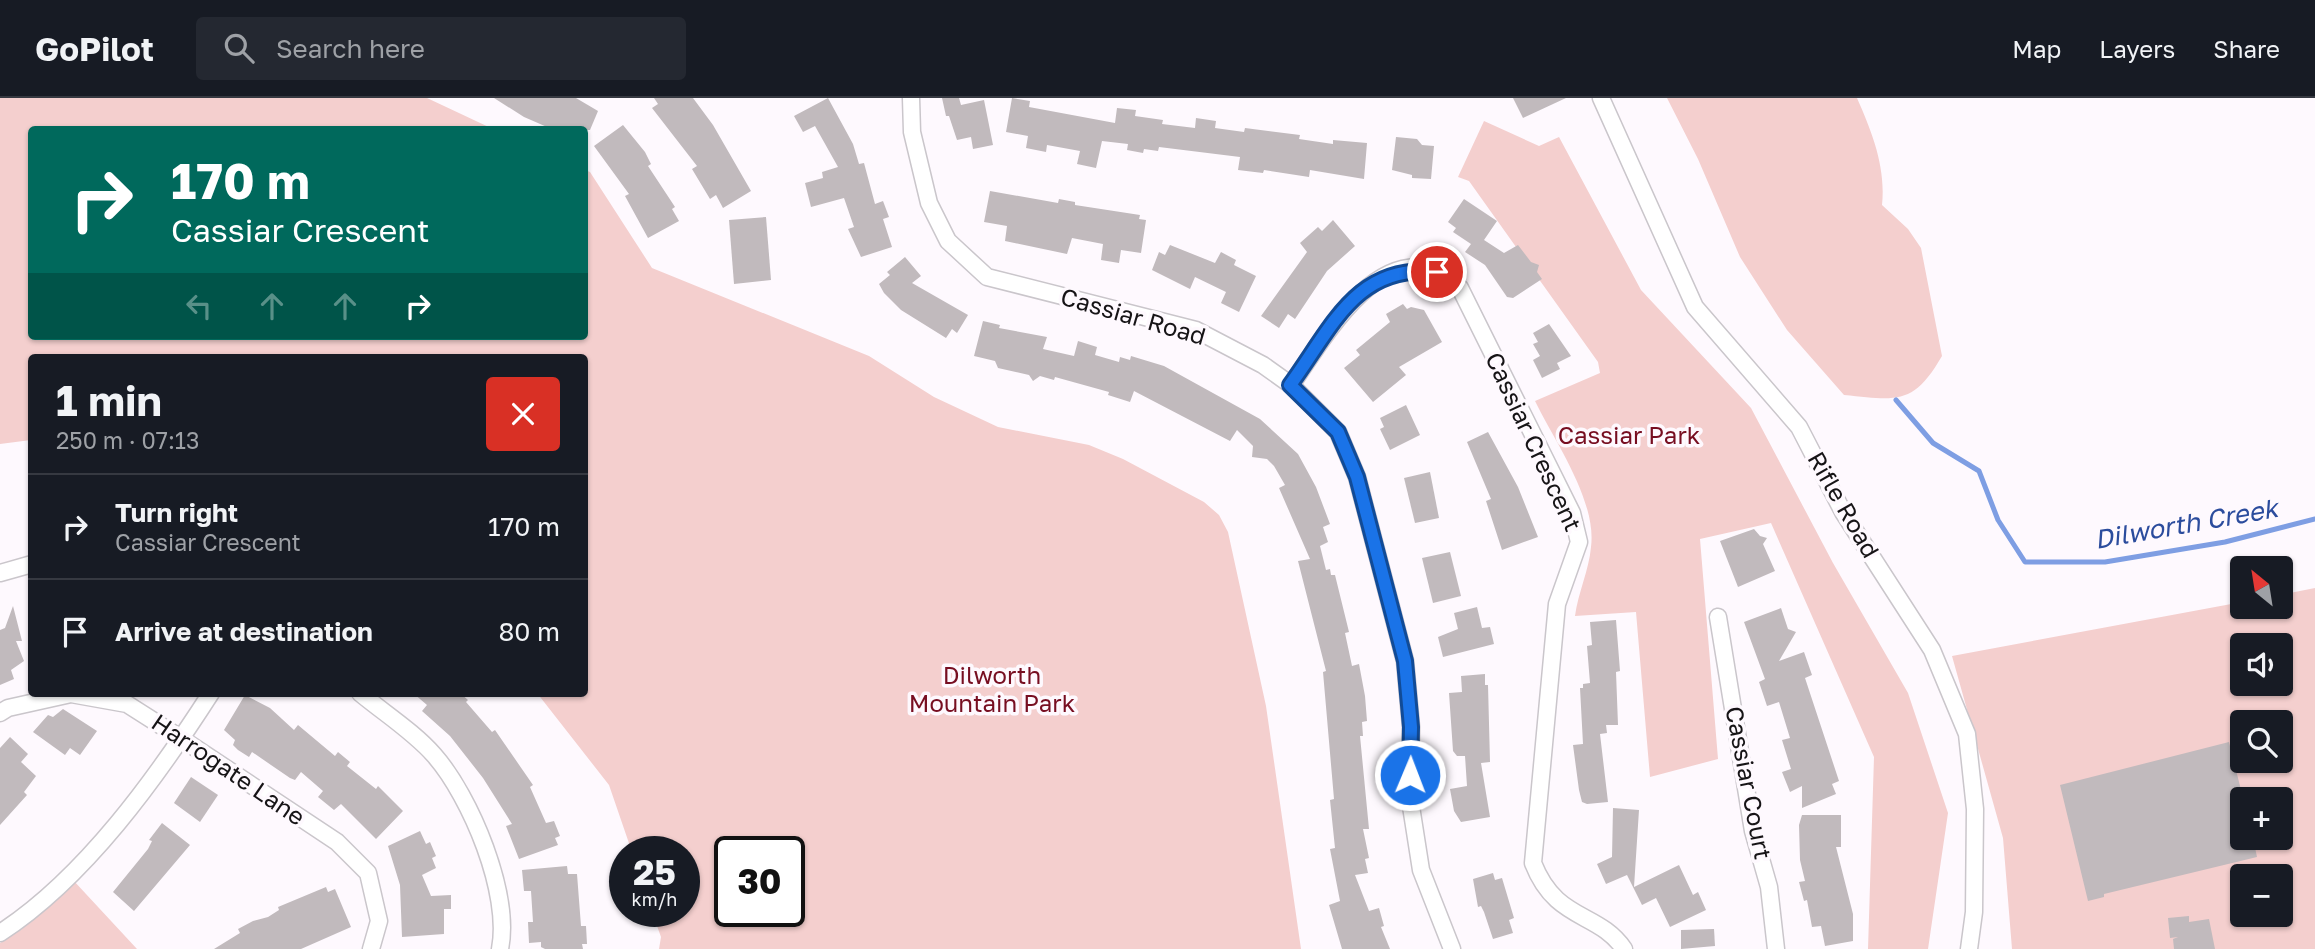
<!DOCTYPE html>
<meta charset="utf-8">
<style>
:root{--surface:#171b24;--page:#242831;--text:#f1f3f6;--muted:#9ea1a6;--line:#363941}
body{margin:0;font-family:"Golos Text",sans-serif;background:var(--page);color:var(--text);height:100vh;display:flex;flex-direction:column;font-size:26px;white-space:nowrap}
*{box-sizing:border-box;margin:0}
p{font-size:23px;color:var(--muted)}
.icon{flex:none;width:38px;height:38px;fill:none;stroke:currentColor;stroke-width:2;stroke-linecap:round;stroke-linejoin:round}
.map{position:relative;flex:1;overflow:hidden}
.details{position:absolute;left:28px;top:256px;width:560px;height:343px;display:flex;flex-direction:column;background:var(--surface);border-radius:7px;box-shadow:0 2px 5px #0004}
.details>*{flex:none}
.top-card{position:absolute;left:28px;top:28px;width:560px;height:214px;border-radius:7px;box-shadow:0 2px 5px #0004;background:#00695c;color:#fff;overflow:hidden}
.needle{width:46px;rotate:330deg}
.controls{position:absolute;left:2230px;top:458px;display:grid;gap:14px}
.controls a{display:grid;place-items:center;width:63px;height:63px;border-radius:7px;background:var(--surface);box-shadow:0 2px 5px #0004;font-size:35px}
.speed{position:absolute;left:609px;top:738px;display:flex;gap:14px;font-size:35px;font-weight:700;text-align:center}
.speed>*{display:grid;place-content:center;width:91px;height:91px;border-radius:50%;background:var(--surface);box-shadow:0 2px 5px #0004;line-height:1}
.speed small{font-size:18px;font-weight:400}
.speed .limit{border:4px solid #111;border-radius:10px;background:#fff;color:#111}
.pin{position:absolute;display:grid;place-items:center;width:60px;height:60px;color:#fff;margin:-30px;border:4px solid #fff;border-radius:50%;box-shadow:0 2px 7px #0007}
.me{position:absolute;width:77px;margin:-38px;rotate:1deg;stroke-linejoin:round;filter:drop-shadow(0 0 5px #0008)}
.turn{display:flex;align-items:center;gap:24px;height:147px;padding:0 28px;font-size:32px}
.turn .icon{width:91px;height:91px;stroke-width:2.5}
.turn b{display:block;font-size:49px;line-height:60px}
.lanes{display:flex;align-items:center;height:66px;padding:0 28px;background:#0003;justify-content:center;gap:35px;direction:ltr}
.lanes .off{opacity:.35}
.round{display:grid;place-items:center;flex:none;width:74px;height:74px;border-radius:7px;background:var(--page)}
.overview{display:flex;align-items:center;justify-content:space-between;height:119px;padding:0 28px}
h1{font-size:42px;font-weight:700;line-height:52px}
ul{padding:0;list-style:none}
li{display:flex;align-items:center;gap:21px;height:105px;padding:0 28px;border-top:2px solid var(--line)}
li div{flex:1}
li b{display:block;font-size:26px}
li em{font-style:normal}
header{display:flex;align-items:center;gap:42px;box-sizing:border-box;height:98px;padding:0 35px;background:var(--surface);border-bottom:2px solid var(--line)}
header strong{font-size:33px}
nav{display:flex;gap:38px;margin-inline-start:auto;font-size:24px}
.search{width:490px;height:63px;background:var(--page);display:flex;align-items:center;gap:18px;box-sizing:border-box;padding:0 24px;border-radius:7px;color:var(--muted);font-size:26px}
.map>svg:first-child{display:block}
</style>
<header>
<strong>GoPilot</strong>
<div class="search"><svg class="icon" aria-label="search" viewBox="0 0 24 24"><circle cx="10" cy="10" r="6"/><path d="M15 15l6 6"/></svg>Search here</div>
<nav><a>Map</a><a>Layers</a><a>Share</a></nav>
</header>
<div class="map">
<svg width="2315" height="851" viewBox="0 0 2315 851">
<rect width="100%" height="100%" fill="#fef9fe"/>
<g fill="#f4cfce" fill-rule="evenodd">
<path d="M0,0H427L493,31L32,32V238H584L585,72L590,74L652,170L869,258L934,299L998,329L1089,347L1123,361L1204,404L1219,417L1228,434L1266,608L1301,851H659L661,839L652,814H684V754H632L609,687L537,595H584V259H32L31,342L0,346ZM730,754H789V814H730Z"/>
<path d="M1667,0H1857C1872,34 1886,69 1882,107L1908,131L1921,150L1942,258C1913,308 1897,302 1844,297L1787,232L1740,159L1698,61Z"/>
<path d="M1484,23L1539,48L1559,39L1641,192L1751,310L1833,465L1908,595L1948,715L1928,851H1868L1874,659L1771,425L1700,441L1718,661L1650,679L1636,514L1575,518C1578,495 1589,472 1591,449C1597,403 1555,344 1535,303L1600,275L1598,264L1469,83L1458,79Z"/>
<path d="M2315,490V851H2012L2003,740L1952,558L2242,504V509H2280V497ZM2242,548H2280V586H2242ZM2242,625H2280V663H2242ZM2242,702H2280V740H2242ZM2242,779H2280V817H2242Z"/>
<path d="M73,782L137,851H0V845L22,831Z"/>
</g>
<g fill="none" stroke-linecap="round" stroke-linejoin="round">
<path stroke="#7e9ee3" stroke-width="5" d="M1896,302L1933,345L1979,373L1998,422L2025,464H2105L2225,444L2315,421"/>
</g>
<g fill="#c1babd">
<path d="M494,0H576L598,13L590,32H554L524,19Z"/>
<path d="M654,0H693L713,27L751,93L723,110L716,97L710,101L692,71L697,68L652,10L658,6Z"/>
<path d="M828,0L853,46L859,66L864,65L875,106L883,103L889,119L883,121L892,149L861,159L848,131L854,129L844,100L811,109L805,85L823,80L822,74L838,69L815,28L803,34L794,18Z"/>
<path d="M942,0H959L961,7L984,2L993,47L973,51L971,39L957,42L949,18H946Z"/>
<path d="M1012,0L1030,3L1029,9L1115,25L1117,10L1136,12L1135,18L1163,22L1162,26L1195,30L1196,20L1216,23L1215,30L1244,34L1245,30L1300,37L1299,41L1333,46V42L1367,45L1364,81L1310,72L1309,79L1264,72L1263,75L1238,72L1240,59L1159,49L1158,53L1144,51L1143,55L1127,52L1128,46L1102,43L1096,70L1077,66L1080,53L1047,47L1046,54L1026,50L1028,38L1006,34Z"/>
<path d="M1513,0H1566L1523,20Z"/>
<path d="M623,27L645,54L651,66L648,68L675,109L672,111L679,123L648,140L625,98L629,96L594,48Z"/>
<path d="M1396,39L1417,41L1422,47L1434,48L1431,81L1412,80V77L1392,72Z"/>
<path d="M990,93L1058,105L1059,101L1075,104V107L1140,117L1139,121L1146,122L1141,155L1121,152L1119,165L1101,162L1103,146L1072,140L1067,156L1005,143L1007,128L984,124Z"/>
<path d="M1464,101L1497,123L1484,142L1504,155L1518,147L1531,164L1539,167L1537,174L1542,181L1513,200L1507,199L1485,167L1465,154L1471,146L1453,134L1456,130L1448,124Z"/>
<path d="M766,119L771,182L734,186L729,122Z"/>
<path d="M1333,122L1355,148L1327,173L1295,221L1288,216L1279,230L1261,218L1307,154L1300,145L1318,129L1322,133Z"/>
<path d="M1170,147L1215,165L1221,154L1236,162L1234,167L1256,178L1239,214L1221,205L1226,194L1195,179L1190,191L1152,172L1159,154L1165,157Z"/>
<path d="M905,159L921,178L912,185L968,217L957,235L952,231L946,240L901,212L884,195L879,186L890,177L887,174Z"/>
<path d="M1403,206L1407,211L1411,209L1424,212L1442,244L1399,269L1406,277L1373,304L1344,270L1360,257L1356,252L1390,224L1386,216Z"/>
<path d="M983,223L1000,227L999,230L1047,239L1043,251L1074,258L1078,243L1097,249L1095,257L1119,264L1120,259L1130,262L1131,258L1164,268L1260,321L1298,356L1316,389L1330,426L1323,429L1328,444L1320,448L1326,472L1330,471L1331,477H1335L1349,534L1345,535L1352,568L1359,566L1365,598L1367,623L1362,624L1363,638H1360L1369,731H1363L1369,760L1365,761L1368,775L1355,777L1369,813L1379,810L1384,828L1381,829L1390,851H1342L1329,807L1340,803L1330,751L1335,750L1330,702L1334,701L1323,574L1326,573L1298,463L1310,461L1279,390L1285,387L1274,368L1267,361L1252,359L1253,348L1237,332L1230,343L1134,293L1130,304L1108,297L1109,294L1055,279L1054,282L1040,278L1033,283L1029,277L998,270L995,263L974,258Z"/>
<path d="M1549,226L1571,258L1557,265L1560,271L1542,280L1533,262L1540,258L1533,246L1538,244L1533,235Z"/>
<path d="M1406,307L1420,337L1390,352L1380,331L1384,329L1380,320Z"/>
<path d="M1488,334L1518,389L1538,439L1502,452L1486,403L1491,401L1467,344Z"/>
<path d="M1430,374L1439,420L1415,425L1404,380Z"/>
<path d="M1754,431L1760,438L1767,440L1763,446L1775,473L1738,489L1720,443Z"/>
<path d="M1450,454L1461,498L1433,505L1422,460Z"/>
<path d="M13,508L22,543H16L24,563L11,572L14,581L0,587V532L5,530Z"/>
<path d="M1477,509L1482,530L1490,529L1494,546L1443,559L1438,539L1458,531L1454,515Z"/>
<path d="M1781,510L1788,531L1796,534L1779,563L1804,554L1812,577L1805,580L1839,683L1832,686L1836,696L1802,710V688L1790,694L1782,674L1791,671L1782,642L1790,640L1779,604L1767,608L1759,584L1765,581L1744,524Z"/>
<path d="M1616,522L1620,573L1616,574L1618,627H1606L1607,635L1600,636L1608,704L1587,706L1582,704L1579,692L1573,647L1583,646L1580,590H1583V586L1590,585L1587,548L1592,547L1590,524Z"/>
<path d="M1485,576V587H1488L1490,664L1481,665L1490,719L1461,724L1454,713L1450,691L1467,688L1465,658H1457L1453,653L1449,595L1462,594L1461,578Z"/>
<path d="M413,595H460L468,602L466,604L492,634L495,632L533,687L530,689L546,725L554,723L560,738L555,740L558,747L519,761L506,728L512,726L483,680L450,638L422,613L427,607Z"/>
<path d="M245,597L270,610L294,632L298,627L335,658L338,654L350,664L347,668L376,691L378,688L403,713L376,741L341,706L334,712L318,699L323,693L301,674L295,682L290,680L252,654L249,659L238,652L233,647L235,642L224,632Z"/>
<path d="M63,611L97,633L80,657L70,650L65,657L33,634L48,617L53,619Z"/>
<path d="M10,639L28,656L21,664L36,678L24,694L27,697L0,727V650Z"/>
<path d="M2229,644L2242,696V740H2253L2257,759L2104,796V799L2088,803L2060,687Z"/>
<path d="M191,679L218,697L200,724L174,705Z"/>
<path d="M1613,710L1639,712L1634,789L1679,767L1693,797L1698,794L1706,812L1670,829L1656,800L1642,807L1627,777L1606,786L1597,766L1612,759Z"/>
<path d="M1802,717H1841V749H1836L1853,816V843L1825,848L1821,828L1812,829L1807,802L1804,803L1799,784L1805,783L1800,762L1799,727Z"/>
<path d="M162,725L190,747L134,813L113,794L148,751L152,743L149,742Z"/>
<path d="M420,733L426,746L430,744L436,758L432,760L436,770L422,777L431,798L451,797V811H444V836L402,839L400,787L388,748Z"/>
<path d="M567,768L568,776H577L581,828H586L587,846H582L583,851H545L541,849V844L529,845L528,824H533L531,793H524L522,772Z"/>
<path d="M1493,775L1495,782L1502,780L1514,820L1509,822L1513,835L1493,841L1484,814L1481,808L1478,809L1473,781Z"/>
<path d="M326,789L328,794L335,791L351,829L301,851H214L240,835L238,831L253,823L268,819L279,812L278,809Z"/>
<path d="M2189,818V824L2209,821L2215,851H2174L2173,841L2178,839L2170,840L2168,820Z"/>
<path d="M1714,831L1715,848L1681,851V832Z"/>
</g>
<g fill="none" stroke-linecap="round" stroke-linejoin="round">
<g stroke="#cac6cb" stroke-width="19">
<g id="minor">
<path d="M911,0L912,34L929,105L948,143L987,179L1196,232L1263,267L1291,287L1338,334L1357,379L1405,563L1411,629L1410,702L1421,772L1452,851"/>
<path d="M1601,0L1695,209L1799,329L1843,414L1932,552L1967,636L1975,711L1974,814L1969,851"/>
<path d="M1291,287C1320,246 1374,147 1438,174C1445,177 1453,185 1460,190L1572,415L1579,444L1557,506L1533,765C1556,824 1598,813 1624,851"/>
<path d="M0,475L32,466"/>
<path d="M1718,519L1753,733L1769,789L1776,851"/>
<path d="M360,595C384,615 414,634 434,657C471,699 511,796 500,851"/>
<path d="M0,615L8,610L71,596L127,606L182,641L337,744L368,775L379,823L371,851"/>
<path d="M0,835C85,780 157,679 211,595"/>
</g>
</g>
<use href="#minor" stroke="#fff" stroke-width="16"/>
</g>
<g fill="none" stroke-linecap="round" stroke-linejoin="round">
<g stroke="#114b97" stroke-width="18">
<path id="route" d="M1410,677L1411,629L1405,563L1357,379L1338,334L1290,287C1332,230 1356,165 1437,174"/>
</g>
<use href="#route" stroke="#1a73e8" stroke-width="12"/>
</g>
<g text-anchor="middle" stroke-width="7" stroke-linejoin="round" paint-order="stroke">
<g font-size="24" fill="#161416" stroke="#fef9fe">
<text transform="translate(1133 219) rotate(16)" y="8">Cassiar Road</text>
<text transform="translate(1533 344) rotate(65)" y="8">Cassiar Crescent</text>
<text transform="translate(1843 407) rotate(60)" y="8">Rifle Road</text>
<text transform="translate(228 672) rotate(34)" y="8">Harrogate Lane</text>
<text transform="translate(1748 685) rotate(79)" y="8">Cassiar Court</text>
</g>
<g font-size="24" fill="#770e21" stroke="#fef9fe">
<text x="1629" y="346">Cassiar Park</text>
<text x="992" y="586">Dilworth<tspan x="992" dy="28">Mountain Park</tspan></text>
</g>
<g font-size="26" font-style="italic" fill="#2b4c9d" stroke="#fef9fe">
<text transform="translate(2186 426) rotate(-10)" y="9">Dilworth Creek</text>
</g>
</g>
</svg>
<div class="controls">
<a><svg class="needle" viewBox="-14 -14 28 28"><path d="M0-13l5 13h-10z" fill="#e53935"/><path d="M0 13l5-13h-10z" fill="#9ea1a6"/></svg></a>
<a><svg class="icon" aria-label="sound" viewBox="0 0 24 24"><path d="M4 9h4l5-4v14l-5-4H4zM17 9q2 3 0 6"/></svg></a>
<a><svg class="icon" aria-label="search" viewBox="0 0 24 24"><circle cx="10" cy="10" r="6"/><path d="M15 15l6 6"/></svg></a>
<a>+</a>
<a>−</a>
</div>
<div class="speed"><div>25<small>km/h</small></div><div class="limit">30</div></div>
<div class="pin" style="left:1437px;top:174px;background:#d93025"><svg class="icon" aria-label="arrive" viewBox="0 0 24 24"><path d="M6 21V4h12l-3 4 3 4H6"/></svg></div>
<svg class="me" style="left:1410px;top:677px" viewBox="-20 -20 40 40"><circle r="17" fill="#1a73e8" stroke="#fff" stroke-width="3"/><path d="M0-11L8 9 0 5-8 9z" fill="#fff"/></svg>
<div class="top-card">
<div class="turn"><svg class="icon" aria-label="right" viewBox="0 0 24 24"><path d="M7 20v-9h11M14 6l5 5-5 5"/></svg><div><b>170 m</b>Cassiar Crescent</div></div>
<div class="lanes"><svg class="icon off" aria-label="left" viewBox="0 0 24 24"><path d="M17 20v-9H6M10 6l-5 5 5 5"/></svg><svg class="icon off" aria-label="ahead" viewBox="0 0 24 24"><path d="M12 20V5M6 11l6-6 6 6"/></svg><svg class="icon off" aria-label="ahead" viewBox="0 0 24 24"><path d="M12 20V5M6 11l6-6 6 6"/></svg><svg class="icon" aria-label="right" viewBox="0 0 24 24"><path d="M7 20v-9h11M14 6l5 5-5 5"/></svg></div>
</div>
<section class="details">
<div class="overview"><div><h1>1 min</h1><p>250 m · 07:13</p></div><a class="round" style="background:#d93025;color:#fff"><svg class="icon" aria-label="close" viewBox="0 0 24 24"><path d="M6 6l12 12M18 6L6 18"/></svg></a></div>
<ul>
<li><svg class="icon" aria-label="right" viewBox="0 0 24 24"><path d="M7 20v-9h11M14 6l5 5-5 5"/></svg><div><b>Turn right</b><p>Cassiar Crescent</p></div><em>170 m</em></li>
<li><svg class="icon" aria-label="arrive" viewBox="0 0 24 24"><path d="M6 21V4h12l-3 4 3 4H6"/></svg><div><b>Arrive at destination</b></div><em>80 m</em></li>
</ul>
</section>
</div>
